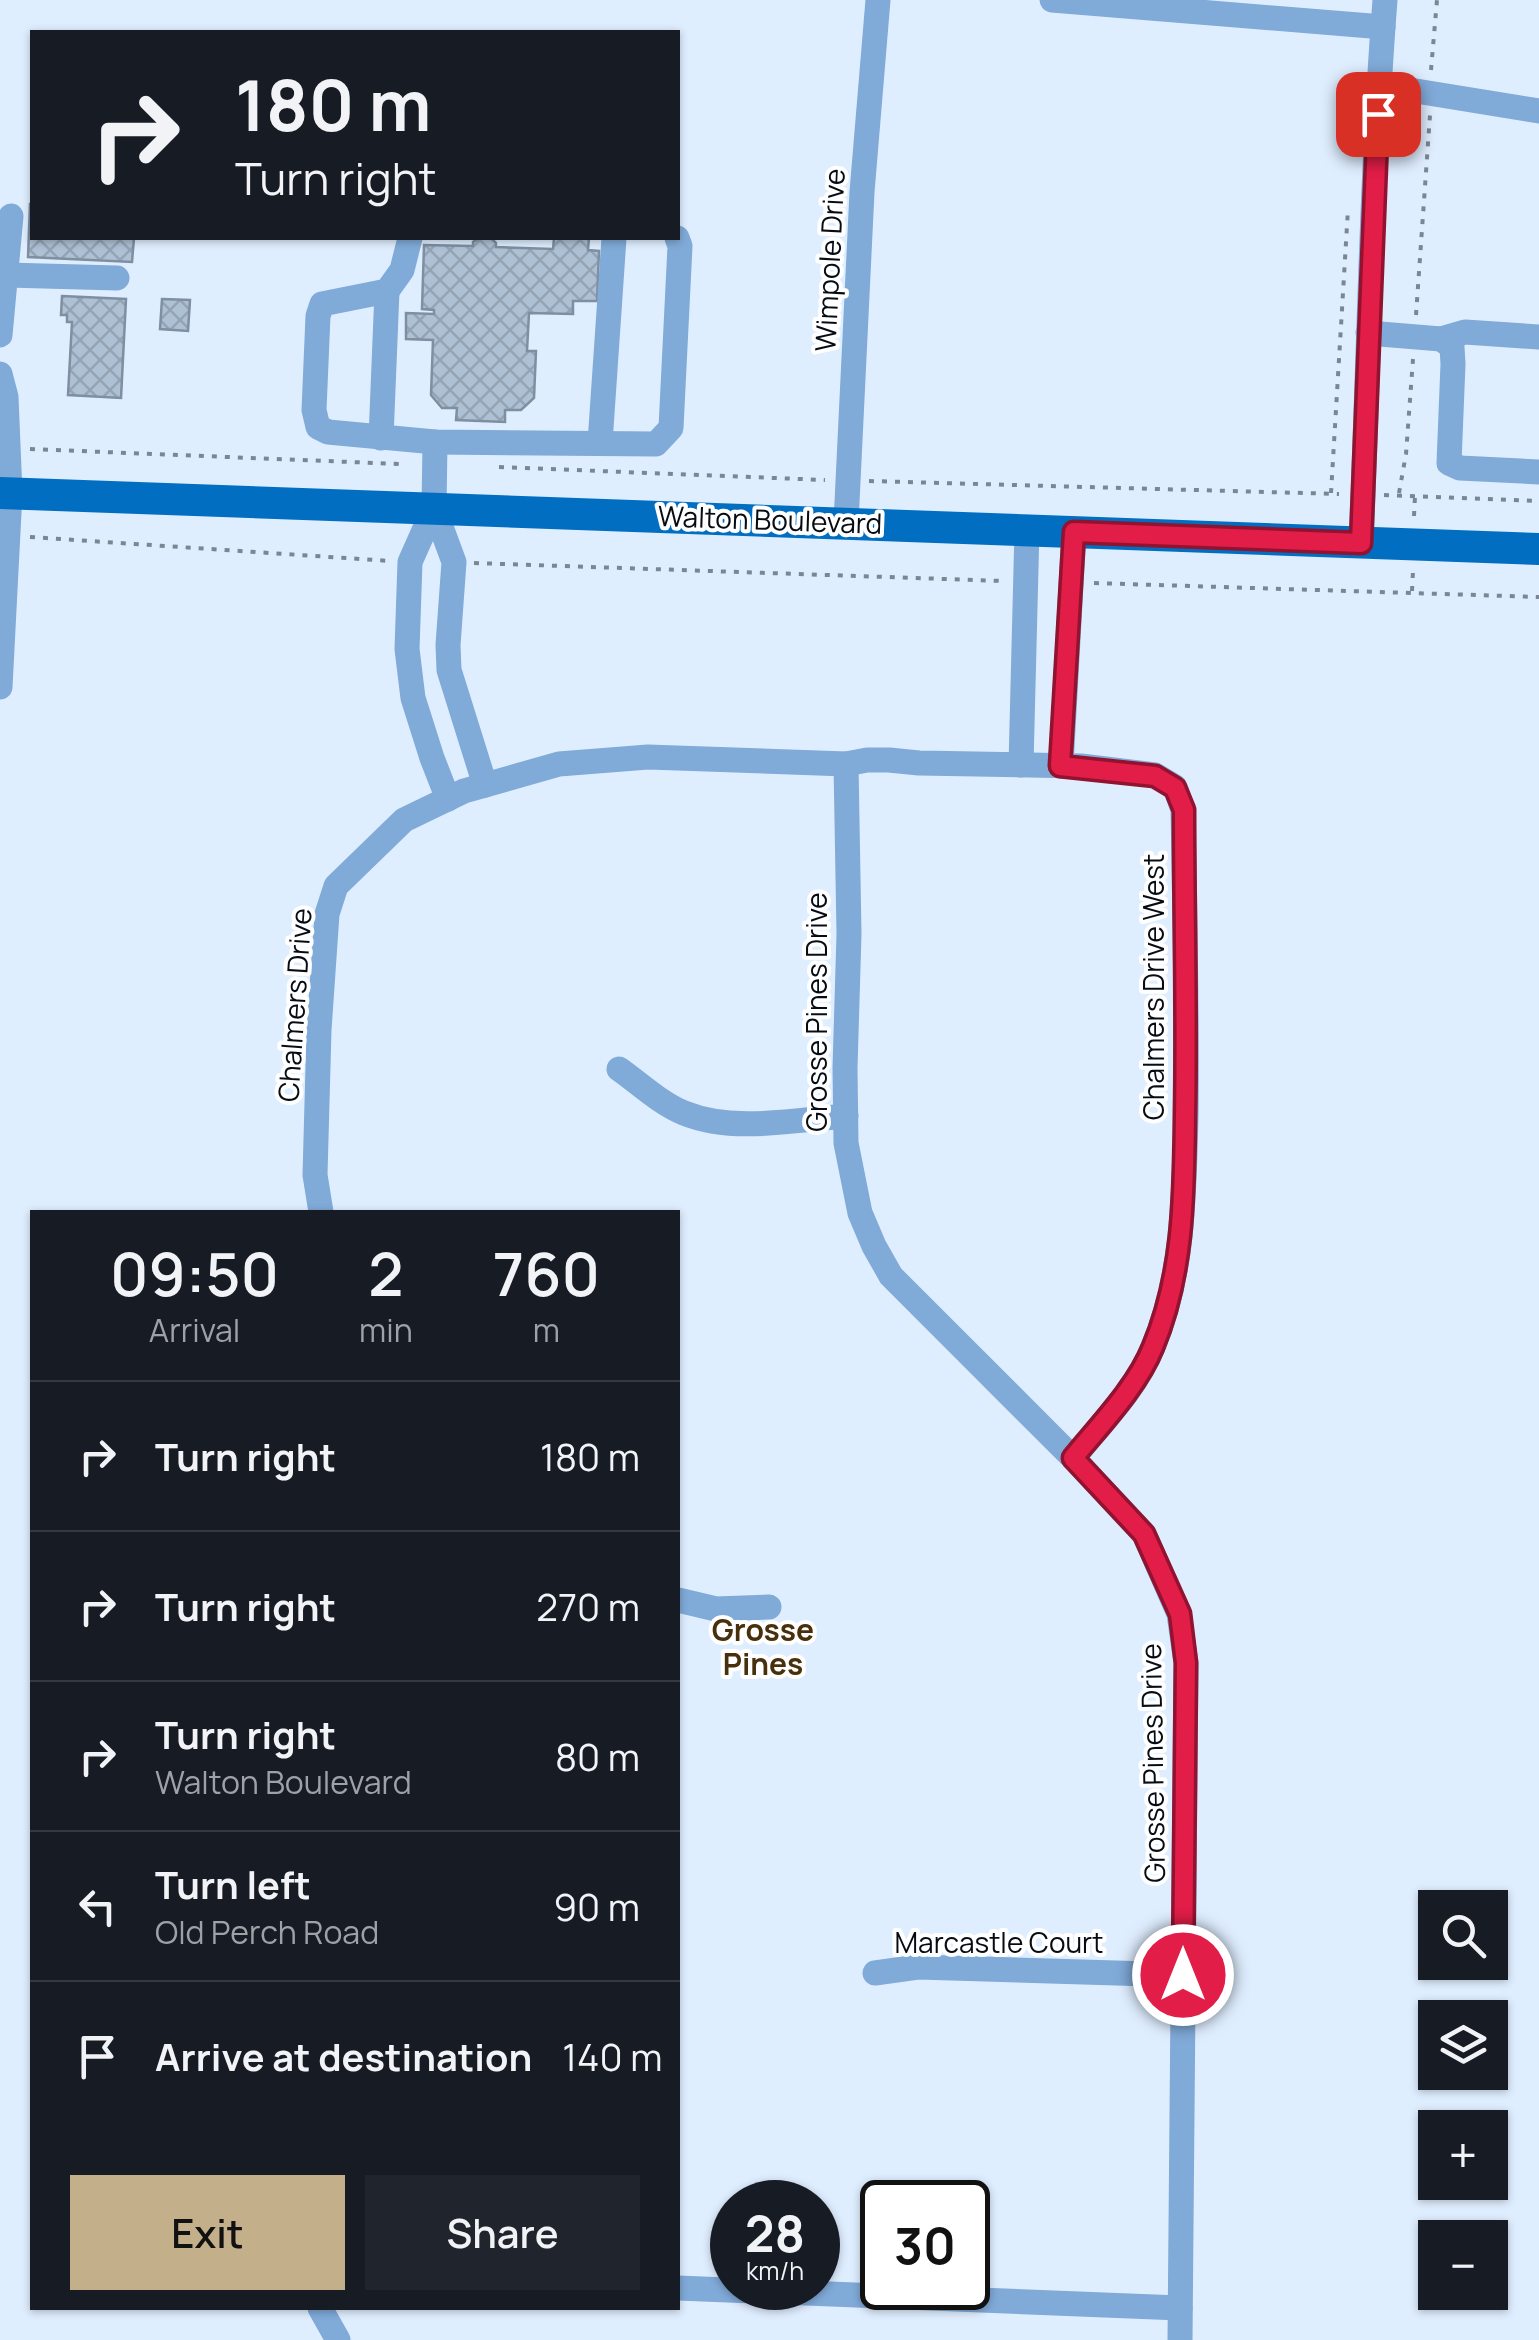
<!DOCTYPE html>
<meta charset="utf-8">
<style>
:root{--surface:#171b24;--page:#20242c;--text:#f1f3f6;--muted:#9ea1a6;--line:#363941;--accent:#c4af8b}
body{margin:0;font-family:Manrope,sans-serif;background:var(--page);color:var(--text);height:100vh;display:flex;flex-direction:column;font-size:38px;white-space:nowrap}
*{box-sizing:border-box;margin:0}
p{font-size:32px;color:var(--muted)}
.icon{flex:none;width:55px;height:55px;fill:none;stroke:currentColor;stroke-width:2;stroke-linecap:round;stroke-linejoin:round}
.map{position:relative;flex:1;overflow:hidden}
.drawer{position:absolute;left:30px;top:1210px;width:650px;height:1100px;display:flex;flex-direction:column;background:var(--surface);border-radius:0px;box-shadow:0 2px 8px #0004}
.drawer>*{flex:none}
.banner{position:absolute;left:30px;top:30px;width:650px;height:210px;border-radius:0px;box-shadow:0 2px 8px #0004;background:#171b24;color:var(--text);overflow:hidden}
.controls{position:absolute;left:1418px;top:1890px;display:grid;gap:20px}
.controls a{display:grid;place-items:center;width:90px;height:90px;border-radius:0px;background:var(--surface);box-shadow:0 2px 8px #0004;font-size:50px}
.speed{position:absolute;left:710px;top:2180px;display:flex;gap:20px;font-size:50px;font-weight:700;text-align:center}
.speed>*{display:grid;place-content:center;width:130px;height:130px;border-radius:50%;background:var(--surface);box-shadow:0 2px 8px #0004;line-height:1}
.speed small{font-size:25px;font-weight:400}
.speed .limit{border:5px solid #111;border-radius:15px;background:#fff;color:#111}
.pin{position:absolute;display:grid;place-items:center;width:85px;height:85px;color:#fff;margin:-42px;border-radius:20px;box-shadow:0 5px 15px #0006}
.me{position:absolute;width:110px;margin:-55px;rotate:0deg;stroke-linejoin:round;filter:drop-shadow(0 0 8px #0008)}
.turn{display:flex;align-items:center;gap:35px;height:210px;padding:0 40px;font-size:45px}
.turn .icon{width:130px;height:130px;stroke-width:2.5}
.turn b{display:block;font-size:70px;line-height:85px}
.eta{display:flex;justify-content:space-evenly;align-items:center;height:170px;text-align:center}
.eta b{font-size:60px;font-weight:600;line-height:70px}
.action{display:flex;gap:20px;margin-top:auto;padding:20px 40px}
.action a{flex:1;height:115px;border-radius:0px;background:var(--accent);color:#111;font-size:40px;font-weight:600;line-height:115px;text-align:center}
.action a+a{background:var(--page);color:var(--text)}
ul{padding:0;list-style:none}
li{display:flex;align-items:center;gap:30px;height:150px;padding:0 40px;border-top:2px solid var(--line)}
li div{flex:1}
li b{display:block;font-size:38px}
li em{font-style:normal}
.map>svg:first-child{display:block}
</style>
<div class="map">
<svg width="1539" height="2340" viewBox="0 0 1539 2340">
<defs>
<pattern id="building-cross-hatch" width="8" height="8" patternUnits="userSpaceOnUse" patternTransform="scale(2.5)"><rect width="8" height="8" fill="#aec0d4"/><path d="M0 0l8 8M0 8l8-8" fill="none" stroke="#94a4b5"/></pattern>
</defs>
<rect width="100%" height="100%" fill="#dfeeff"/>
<g fill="url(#building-cross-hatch)" stroke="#7e8fa2" stroke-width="2.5">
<path d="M30,204H32V238H134L132,262L28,257Z"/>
<path d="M479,238L492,239L496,243V247L553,249L554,238H589L588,250L599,251L597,301H573V314L529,313L527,351H536L534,398L521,410H505V422L456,420L457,408H442L431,395L433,340L406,339V313L434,314V310L422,309L424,245L473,246V242Z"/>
<path d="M62,296L126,299L121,398L68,395L72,322H67V315H61Z"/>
<path d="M162,299L190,300L188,331L160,329Z"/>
</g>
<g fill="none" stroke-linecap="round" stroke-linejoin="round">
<g stroke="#7b8693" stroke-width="4" stroke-dasharray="5 8" stroke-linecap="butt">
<path d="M1431,70L1437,0"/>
<path d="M1416,315L1430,115"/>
<path d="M30,449L400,464"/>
<path d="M499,467L825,480"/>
<path d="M869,481L1339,494"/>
<path d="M1331,493L1348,209"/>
<path d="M1399,493L1406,454L1413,359"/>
<path d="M1384,495L1539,501"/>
<path d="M1414,516L1415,496"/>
<path d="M30,537L390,561"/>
<path d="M474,563L1004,581"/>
<path d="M1094,583L1539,597"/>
<path d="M1412,591L1413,571"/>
</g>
<g stroke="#80aad8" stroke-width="25">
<path d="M1052,0L1383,27"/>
<path d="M1379,85L1539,111"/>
<path d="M410,238L402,270L387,291L322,304L318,316L314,410L318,427L328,432L435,442L656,444L671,428L680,246L677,238"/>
<path d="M7,275L117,278"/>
<path d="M1368,333L1441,339L1452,347L1453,364L1449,463L1460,468L1539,472"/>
<path d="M0,335L11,216"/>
<path d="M1441,339L1465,332L1539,337"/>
<path d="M0,374L6,397L10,493L0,687"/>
<path d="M381,438L387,291"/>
<path d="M435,442L434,508L454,562L448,645L449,670L485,785"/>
<path d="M600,443L614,238"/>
<path d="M434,508L410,562L407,649L413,698L432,758L448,799"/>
<path d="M846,523L862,192L878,0"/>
<path d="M1361,543C1369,362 1371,181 1385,0"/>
<path d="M846,764L849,934L845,1068L846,1143L860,1213L874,1246L891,1276L1073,1458L1144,1534L1179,1614L1186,1663L1180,2340"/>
<path d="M1021,765L1027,529"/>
<path d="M1061,766L1074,531"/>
<path d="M619,1069C639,1083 661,1104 684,1113C733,1133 794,1120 846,1116"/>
<path d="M321,1212L315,1175L319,1030L327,914L336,886L404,820L464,791L559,764L648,757L846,764L867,760H889L919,763L1081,766L1155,775L1175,787L1183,810C1185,911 1187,1013 1186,1115C1184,1194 1184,1273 1153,1347C1136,1389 1101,1424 1073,1458"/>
<path d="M678,1600L716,1609L769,1607"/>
<path d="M875,1973L918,1967L1183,1975"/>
<path d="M678,2288L1180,2308"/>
<path d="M320,2308L338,2340"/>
</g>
<path stroke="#016ec1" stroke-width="32" d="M0,493L1539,549"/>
</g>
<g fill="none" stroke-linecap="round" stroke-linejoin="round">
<g stroke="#92132f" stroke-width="25">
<path id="route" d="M1183,1975L1186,1663L1180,1614L1144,1534L1073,1458C1100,1425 1137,1387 1153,1347C1184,1273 1184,1194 1185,1115C1187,1013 1184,911 1184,810L1175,788L1155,776L1060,766L1074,532L1361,543L1378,114"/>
</g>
<use href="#route" stroke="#e11d48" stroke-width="18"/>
</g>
<g text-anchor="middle" stroke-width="8" stroke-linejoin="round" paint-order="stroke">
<g font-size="28" fill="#060c13" stroke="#fff">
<text transform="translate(830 260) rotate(-87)" y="10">Wimpole Drive</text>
<text transform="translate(770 520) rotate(2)" y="10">Walton Boulevard</text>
<text transform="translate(1154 987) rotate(-90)" y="10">Chalmers Drive West</text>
<text transform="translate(295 1005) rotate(-86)" y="10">Chalmers Drive</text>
<text transform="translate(817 1012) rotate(-90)" y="10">Grosse Pines Drive</text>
<text transform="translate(1153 1763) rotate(-91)" y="10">Grosse Pines Drive</text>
<text x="999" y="1953">Marcastle Court</text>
</g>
<g font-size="30" font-weight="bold" fill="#49300d" stroke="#fff">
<text x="763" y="1641">Grosse<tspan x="763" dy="34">Pines</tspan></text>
</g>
</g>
</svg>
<div class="controls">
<a><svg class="icon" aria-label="search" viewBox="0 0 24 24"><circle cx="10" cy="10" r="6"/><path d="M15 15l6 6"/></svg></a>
<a><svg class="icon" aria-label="layers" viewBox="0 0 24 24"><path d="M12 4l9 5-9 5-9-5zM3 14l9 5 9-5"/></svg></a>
<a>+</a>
<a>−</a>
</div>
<div class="speed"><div>28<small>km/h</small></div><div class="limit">30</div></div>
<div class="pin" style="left:1378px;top:114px;background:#d93025"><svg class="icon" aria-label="arrive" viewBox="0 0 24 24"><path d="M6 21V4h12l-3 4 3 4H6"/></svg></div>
<svg class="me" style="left:1183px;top:1975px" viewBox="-20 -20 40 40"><circle r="17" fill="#e11d48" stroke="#fff" stroke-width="3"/><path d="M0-11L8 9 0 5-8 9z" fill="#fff"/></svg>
<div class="banner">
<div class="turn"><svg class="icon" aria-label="right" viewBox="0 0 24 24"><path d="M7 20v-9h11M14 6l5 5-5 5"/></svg><div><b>180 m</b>Turn right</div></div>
</div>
<section class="drawer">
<div class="eta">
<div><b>09:50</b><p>Arrival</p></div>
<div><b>2</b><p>min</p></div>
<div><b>760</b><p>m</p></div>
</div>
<ul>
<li><svg class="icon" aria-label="right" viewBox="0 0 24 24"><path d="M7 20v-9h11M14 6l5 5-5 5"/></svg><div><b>Turn right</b></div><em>180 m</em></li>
<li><svg class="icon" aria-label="right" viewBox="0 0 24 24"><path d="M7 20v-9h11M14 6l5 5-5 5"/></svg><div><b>Turn right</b></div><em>270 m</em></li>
<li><svg class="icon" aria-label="right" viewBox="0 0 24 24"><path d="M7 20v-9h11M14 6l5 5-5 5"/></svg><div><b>Turn right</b><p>Walton Boulevard</p></div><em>80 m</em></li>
<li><svg class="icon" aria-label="left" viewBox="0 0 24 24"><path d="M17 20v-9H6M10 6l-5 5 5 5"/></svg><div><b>Turn left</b><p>Old Perch Road</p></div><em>90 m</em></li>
<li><svg class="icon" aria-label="arrive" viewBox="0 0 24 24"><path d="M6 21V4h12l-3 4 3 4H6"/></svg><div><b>Arrive at destination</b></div><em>140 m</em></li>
</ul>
<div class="action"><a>Exit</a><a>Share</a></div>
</section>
</div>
